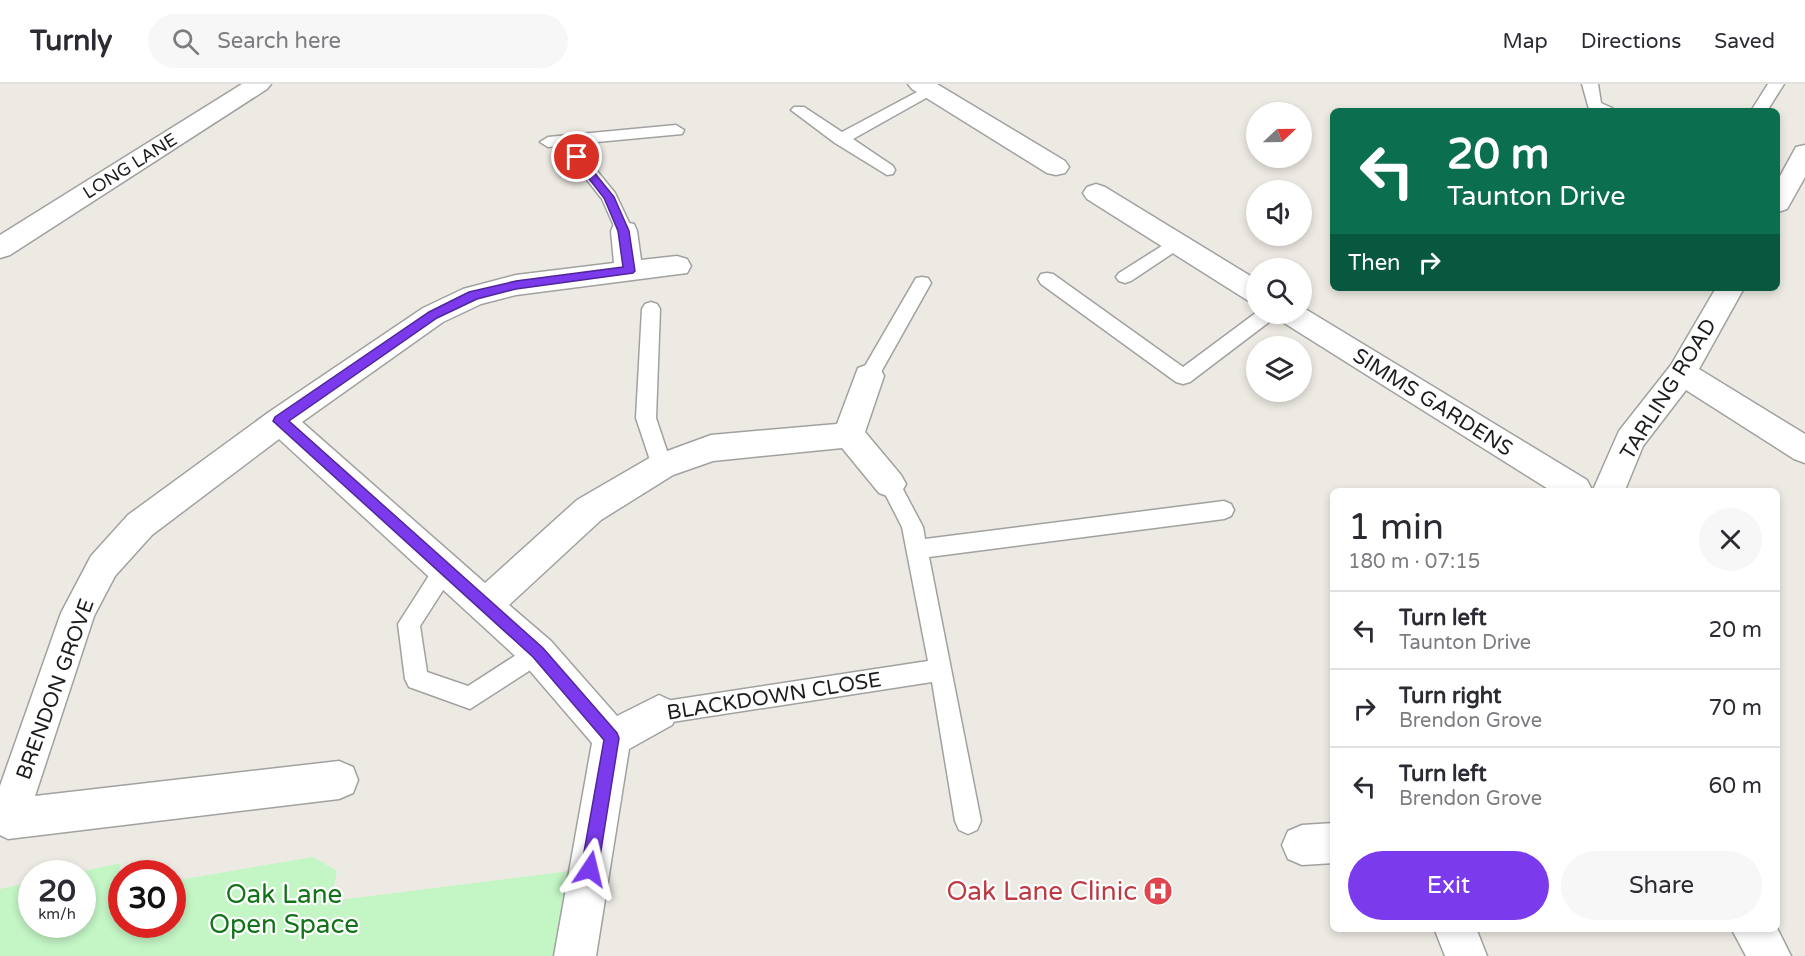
<!DOCTYPE html>
<meta charset="utf-8">
<style>
:root{--surface:#fff;--page:#f7f7f7;--text:#2b2b33;--muted:#7c7c81;--line:#e1e1e2;--accent:#7c3aed}
body{margin:0;font-family:"Varela Round",sans-serif;background:var(--page);color:var(--text);height:100vh;display:flex;flex-direction:column;font-size:22px;white-space:nowrap}
*{box-sizing:border-box;margin:0}
p{font-size:20px;color:var(--muted)}
.icon{flex:none;width:33px;height:33px;fill:none;stroke:currentColor;stroke-width:2;stroke-linecap:round;stroke-linejoin:round}
.map{position:relative;flex:1;overflow:hidden}
.details{position:absolute;left:1330px;top:404px;width:450px;height:444px;display:flex;flex-direction:column;background:var(--surface);border-radius:9px;box-shadow:0 3px 9px #0003}
.details>*{flex:none}
.guide{position:absolute;left:1330px;top:24px;width:450px;height:183px;border-radius:9px;box-shadow:0 3px 9px #0003;background:#0b6e4f;color:#fff;overflow:hidden}
.needle{width:39px;rotate:68deg}
.controls{position:absolute;left:1246px;top:18px;display:grid;gap:12px}
.controls a{display:grid;place-items:center;width:66px;height:66px;border-radius:50%;background:var(--surface);box-shadow:0 3px 9px #0003;font-size:30px}
.speed{position:absolute;left:18px;top:776px;display:flex;gap:12px;font-size:30px;font-weight:700;text-align:center}
.speed>*{display:grid;place-content:center;width:78px;height:78px;border-radius:50%;background:var(--surface);box-shadow:0 3px 9px #0003;line-height:1}
.speed small{font-size:15px;font-weight:400}
.speed .limit{border:9px solid #d22;background:#fff;color:#111}
.pin{position:absolute;display:grid;place-items:center;width:51px;height:51px;color:#fff;margin:-26px;border:3px solid #fff;border-radius:50%;box-shadow:0 2px 6px #0007}
.me{position:absolute;width:66px;margin:-33px;rotate:10deg;stroke-linejoin:round;filter:drop-shadow(0 0 4px #0008)}
.turn{display:flex;align-items:center;gap:21px;height:126px;padding:0 18px;font-size:27px}
.turn .icon{width:78px;height:78px;stroke-width:2.5}
.turn b{display:block;font-size:42px;line-height:51px}
.then{display:flex;align-items:center;height:57px;padding:0 18px;background:#0003;gap:12px;font-size:22px}
.round{display:grid;place-items:center;flex:none;width:63px;height:63px;border-radius:32px;background:var(--page)}
.headline{display:flex;align-items:center;justify-content:space-between;height:102px;padding:0 18px}
h1{font-size:36px;font-weight:600;line-height:45px}
.primary-button{display:flex;gap:12px;margin-top:auto;padding:12px 18px}
.primary-button a{flex:1;height:69px;border-radius:36px;background:var(--accent);color:#fff;font-size:24px;font-weight:600;line-height:69px;text-align:center}
.primary-button a+a{background:var(--page);color:var(--text)}
ul{padding:0;list-style:none}
li{display:flex;align-items:center;gap:18px;height:78px;padding:0 18px;border-top:2px solid var(--line)}
li div{flex:1}
li b{display:block;font-size:22px}
li em{font-style:normal}
header{display:flex;align-items:center;gap:36px;box-sizing:border-box;height:84px;padding:0 30px;background:var(--surface);border-bottom:2px solid var(--line)}
header strong{font-size:28px}
nav{display:flex;gap:33px;margin-inline-start:auto;font-size:21px}
.search{width:420px;height:54px;background:var(--page);display:flex;align-items:center;gap:15px;box-sizing:border-box;padding:0 21px;border-radius:33px;color:var(--muted);font-size:22px}
.map>svg:first-child{display:block}
</style>
<header>
<strong>Turnly</strong>
<div class="search"><svg class="icon" aria-label="search" viewBox="0 0 24 24"><circle cx="10" cy="10" r="6"/><path d="M15 15l6 6"/></svg>Search here</div>
<nav><a>Map</a><a>Directions</a><a>Saved</a></nav>
</header>
<div class="map">
<svg width="1805" height="872" viewBox="0 0 1805 872">
<rect width="100%" height="100%" fill="#edeae3"/>
<path fill="#c3f5c5" d="M313,773L337,787L331,817L586,785L563,872H0V805L31,798L32,840H82V789H74L121,779L114,806L121,805L122,840H172L173,797Z"/>
<g fill="none" stroke-linecap="round" stroke-linejoin="round">
<g stroke="#a1a1a1" stroke-width="3">
<g id="service">
<path d="M1582,0H1598L1601,19L1612,24L1615,27L1589,25Z"/>
<path d="M1768,0H1784L1767,27H1751Z"/>
<path d="M930,1L938,6L935,9L853,55L893,82L895,86L893,90L887,91L835,59L791,26L794,23H804L842,48Z"/>
<path d="M676,41L684,46L682,50L586,59L585,72L615,109L633,147L630,151H618L602,115L569,73L570,61L548,63L540,58L548,53Z"/>
<path d="M1176,153L1182,155L1185,159L1182,163L1131,197L1125,199L1119,197L1116,193L1119,189Z"/>
<path d="M1047,189L1053,190L1183,283L1257,228L1276,230L1273,235L1190,298L1183,300L1176,298L1041,200L1038,195L1041,190Z"/>
<path d="M922,193L928,194L931,199L876,297L869,299L862,297L859,292L862,287L916,194Z"/>
<path d="M651,218L657,220L660,225L656,334L672,382L669,388L662,390L655,388L652,382L636,334L642,225L645,220Z"/>
<path d="M890,392L897,394L923,443L925,455L1224,417L1231,420L1234,426L1231,432L1224,435L929,473L981,737L977,746L968,750L959,746L955,737L932,598L659,640L651,637L647,629L651,621L659,618L928,577L902,443L880,400L883,394Z"/>
<path d="M445,477L453,479L456,486L420,542L427,588L468,602L530,562L538,559L546,562L549,569L546,576L470,625L409,603L405,595L398,540L437,479Z"/>
</g>
</g>
<g stroke="#a1a1a1" stroke-width="3">
<g id="minor">
<path d="M908,0H937L1065,77L1069,83L1065,89L1056,91L1047,89L912,5Z"/>
<path d="M1805,61V93L1787,125L1778,128V96L1796,63Z"/>
<path d="M1096,100L1105,103L1257,196V219L1247,216L1087,115L1083,109L1087,103Z"/>
<path d="M624,138L634,140L637,147L641,176L677,172L687,175L691,182L687,189L516,211L481,220L443,238L302,338L485,499L577,416L651,373L711,351L837,340L858,284L869,280L880,284L884,292L865,348L901,391L906,400L901,409L890,413L879,409L842,364L713,377L673,391L601,436L509,521L551,557L617,632L659,611L672,617L678,629L672,641L629,665L596,872H554L592,659L525,581L279,355L152,451L115,492L94,532L35,712L339,677L353,683L358,696L353,709L339,715L8,755L0,751V702L61,529L91,472L128,431L269,328L423,224L463,205L516,191L614,179L611,147L614,140Z"/>
<path d="M1716,204H1744L1699,285L1805,350V379L1794,375L1686,306L1643,362L1625,406H1593L1619,347L1671,281Z"/>
<path d="M1302,223L1587,396L1592,406H1550L1281,237L1277,230H1302Z"/>
<path d="M1334,739V779L1302,781L1288,775L1282,761L1288,747L1302,741Z"/>
<path d="M1434,844H1476L1487,872H1445Z"/>
<path d="M1731,844H1777L1791,872H1746Z"/>
</g>
</g>
<g stroke="#a1a1a1" stroke-width="3">
<path id="tertiary" d="M242,0H271L267,5L10,171L0,174V151Z"/>
</g>
<use href="#service" fill="#fff" fill-rule="evenodd"/>
<use href="#minor" fill="#fff" fill-rule="evenodd"/>
<use href="#tertiary" fill="#fff" fill-rule="evenodd"/>
</g>
<path fill="#7c3aed" stroke="#51269a" stroke-width="1.5" d="M577,70L580,71L614,113L629,147L635,187L633,189L516,205L477,215L437,234L289,337L543,564L617,649L619,654L598,785L596,791L590,793L584,791L581,785L604,656L533,573L273,337L275,333L429,228L469,208L516,197L623,183L618,147L604,114L572,73Z"/>
<defs>
<g id="hospital-disc" transform="scale(1.5)"><circle r="9.5" fill="#e0444e" stroke="#fff"/><path d="M-5-5h3v3.5h4V-5h3V5h-3V1.5h-4V5h-3Z" fill="#fff"/></g>
</defs>
<g fill-rule="evenodd">
<use href="#hospital-disc" x="1158" y="807"/>
</g>
<g text-anchor="middle" stroke-width="4.5" stroke-linejoin="round" paint-order="stroke">
<g font-size="18" fill="#1d1d1d" stroke="#fff">
<text transform="translate(130 82) rotate(-32)" y="6">LONG LANE</text>
</g>
<g font-size="21" fill="#1d1d1d" stroke="#fff">
<text transform="translate(1668 305) rotate(-58)" y="7">TARLING ROAD</text>
<text transform="translate(1433 318) rotate(32)" y="7">SIMMS GARDENS</text>
<text transform="translate(55 605) rotate(-70)" y="7">BRENDON GROVE</text>
<text transform="translate(774 612) rotate(-9)" y="7">BLACKDOWN CLOSE</text>
</g>
<g font-size="26" fill="#be3a42" stroke="#fff" text-anchor="end">
<text x="1137" y="816">Oak Lane Clinic</text>
</g>
<g font-size="26" fill="#137318" stroke="#fff">
<text x="284" y="819">Oak Lane<tspan x="284" dy="30">Open Space</tspan></text>
</g>
</g>
</svg>
<div class="controls">
<a><svg class="needle" viewBox="-14 -14 28 28"><path d="M0-13l5 13h-10z" fill="#e53935"/><path d="M0 13l5-13h-10z" fill="#7c7c81"/></svg></a>
<a><svg class="icon" aria-label="sound" viewBox="0 0 24 24"><path d="M4 9h4l5-4v14l-5-4H4zM17 9q2 3 0 6"/></svg></a>
<a><svg class="icon" aria-label="search" viewBox="0 0 24 24"><circle cx="10" cy="10" r="6"/><path d="M15 15l6 6"/></svg></a>
<a><svg class="icon" aria-label="layers" viewBox="0 0 24 24"><path d="M12 4l9 5-9 5-9-5zM3 14l9 5 9-5"/></svg></a>
</div>
<div class="speed"><div>20<small>km/h</small></div><div class="limit">30</div></div>
<div class="pin" style="left:577px;top:73px;background:#d93025"><svg class="icon" aria-label="arrive" viewBox="0 0 24 24"><path d="M6 21V4h12l-3 4 3 4H6"/></svg></div>
<svg class="me" style="left:590px;top:785px" viewBox="-20 -20 40 40"><path d="M0-17L14 15 0 8-14 15z" fill="#7c3aed" stroke="#fff" stroke-width="4"/></svg>
<div class="guide">
<div class="turn"><svg class="icon" aria-label="left" viewBox="0 0 24 24"><path d="M17 20v-9H6M10 6l-5 5 5 5"/></svg><div><b>20 m</b>Taunton Drive</div></div>
<div class="then">Then<svg class="icon" aria-label="right" viewBox="0 0 24 24"><path d="M7 20v-9h11M14 6l5 5-5 5"/></svg></div>
</div>
<section class="details">
<div class="headline"><div><h1>1 min</h1><p>180 m · 07:15</p></div><a class="round"><svg class="icon" aria-label="close" viewBox="0 0 24 24"><path d="M6 6l12 12M18 6L6 18"/></svg></a></div>
<ul>
<li><svg class="icon" aria-label="left" viewBox="0 0 24 24"><path d="M17 20v-9H6M10 6l-5 5 5 5"/></svg><div><b>Turn left</b><p>Taunton Drive</p></div><em>20 m</em></li>
<li><svg class="icon" aria-label="right" viewBox="0 0 24 24"><path d="M7 20v-9h11M14 6l5 5-5 5"/></svg><div><b>Turn right</b><p>Brendon Grove</p></div><em>70 m</em></li>
<li><svg class="icon" aria-label="left" viewBox="0 0 24 24"><path d="M17 20v-9H6M10 6l-5 5 5 5"/></svg><div><b>Turn left</b><p>Brendon Grove</p></div><em>60 m</em></li>
</ul>
<div class="primary-button"><a>Exit</a><a>Share</a></div>
</section>
</div>
